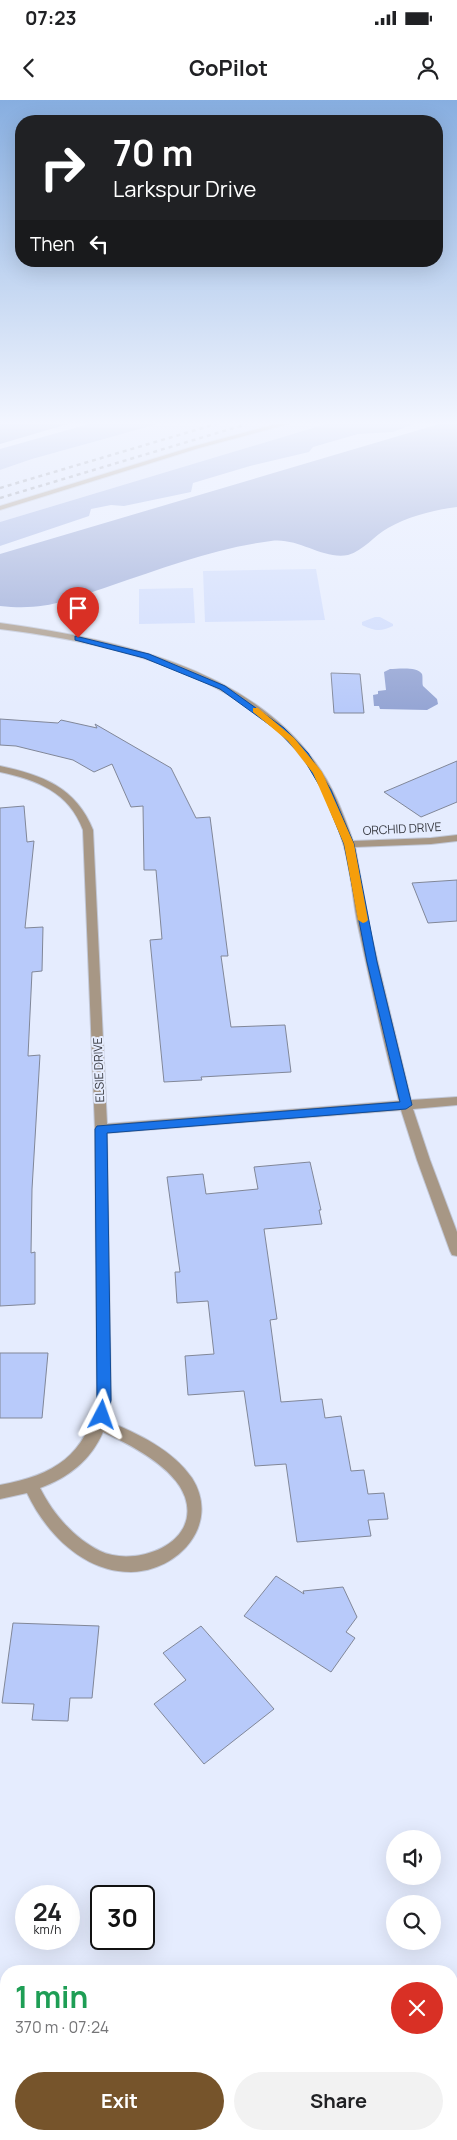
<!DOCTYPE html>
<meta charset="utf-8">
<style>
:root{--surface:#fff;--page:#f2f2f2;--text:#202124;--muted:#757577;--accent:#76542b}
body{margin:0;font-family:Manrope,sans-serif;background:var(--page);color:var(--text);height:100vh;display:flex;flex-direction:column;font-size:19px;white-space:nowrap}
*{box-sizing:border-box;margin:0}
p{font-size:16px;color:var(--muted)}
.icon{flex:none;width:28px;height:28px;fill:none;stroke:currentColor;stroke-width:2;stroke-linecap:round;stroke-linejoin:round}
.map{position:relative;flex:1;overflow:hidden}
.details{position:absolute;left:0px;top:1865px;width:458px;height:175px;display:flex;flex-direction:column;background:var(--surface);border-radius:20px 20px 0 0;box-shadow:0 5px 20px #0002}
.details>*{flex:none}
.banner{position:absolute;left:15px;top:15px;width:428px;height:152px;border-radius:20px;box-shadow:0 5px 20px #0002;background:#202124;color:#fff;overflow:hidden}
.fabs{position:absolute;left:386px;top:1730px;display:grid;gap:10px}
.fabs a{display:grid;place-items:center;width:55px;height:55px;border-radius:50%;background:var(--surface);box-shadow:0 5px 20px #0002;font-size:25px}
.speed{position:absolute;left:15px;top:1785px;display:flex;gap:10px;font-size:25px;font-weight:700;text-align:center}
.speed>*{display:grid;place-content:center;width:65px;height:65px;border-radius:50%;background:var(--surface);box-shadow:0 5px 20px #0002;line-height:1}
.speed small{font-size:12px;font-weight:400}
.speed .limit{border:2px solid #111;border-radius:8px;background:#fff;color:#111}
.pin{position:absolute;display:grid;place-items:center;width:42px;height:42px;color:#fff;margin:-51px -21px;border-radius:50% 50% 50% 0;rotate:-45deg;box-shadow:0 0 5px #0007}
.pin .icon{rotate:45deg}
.me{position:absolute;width:55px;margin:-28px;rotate:4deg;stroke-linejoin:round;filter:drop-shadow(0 0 4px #0008)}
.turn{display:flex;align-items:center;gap:18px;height:105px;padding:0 15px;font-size:22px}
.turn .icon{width:65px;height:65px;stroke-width:2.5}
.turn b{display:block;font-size:35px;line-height:42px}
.then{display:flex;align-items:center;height:48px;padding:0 15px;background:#0003;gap:10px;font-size:19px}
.round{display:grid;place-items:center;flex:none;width:52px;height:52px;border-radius:26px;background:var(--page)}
.headline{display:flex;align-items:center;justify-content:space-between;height:85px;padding:0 15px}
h1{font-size:30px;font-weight:700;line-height:38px;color:#1e9e55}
.action{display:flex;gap:10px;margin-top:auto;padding:10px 15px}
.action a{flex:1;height:58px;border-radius:30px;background:var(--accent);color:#fff;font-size:20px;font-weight:700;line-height:58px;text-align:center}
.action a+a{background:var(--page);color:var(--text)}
.status{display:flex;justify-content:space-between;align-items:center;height:35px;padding:0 25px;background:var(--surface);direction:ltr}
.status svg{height:14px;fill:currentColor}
header{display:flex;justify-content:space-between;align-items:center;height:65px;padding:0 15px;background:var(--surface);font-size:22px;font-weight:700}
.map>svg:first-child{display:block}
</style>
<div class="status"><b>07:23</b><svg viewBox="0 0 49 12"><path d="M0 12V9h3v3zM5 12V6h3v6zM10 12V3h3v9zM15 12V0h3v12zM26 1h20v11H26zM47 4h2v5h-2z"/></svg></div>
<header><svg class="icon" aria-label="back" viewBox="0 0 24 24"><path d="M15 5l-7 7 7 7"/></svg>GoPilot<svg class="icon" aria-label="person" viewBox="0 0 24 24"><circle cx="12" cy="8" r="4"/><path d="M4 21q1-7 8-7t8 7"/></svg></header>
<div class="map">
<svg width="457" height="2040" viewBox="0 0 457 2040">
<rect width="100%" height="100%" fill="#e5ecfe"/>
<path fill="#d8e1f9" d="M158,324H326L0,422V370L32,359Z"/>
<g fill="#cddafc">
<path d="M316,469L325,520L205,522L203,471Z"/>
<path d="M193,488L195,523L139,524V489Z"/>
<path d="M375,517H380L393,524V526C380,532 375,531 362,525V522Z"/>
</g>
<g fill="#a3b4e3">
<path d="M89,324H158L32,359L0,370V349Z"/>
<path d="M326,324H414L393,332L358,334L313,347L309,352L250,366L193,383L191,392L124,406L111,405L91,409L89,416L0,446V422Z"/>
</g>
<g fill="#95a5d4">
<path d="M0,324H68L0,344Z"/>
<path d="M439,324H457V407C434,410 409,416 388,428C375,435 363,451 348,455C323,460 298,437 271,441C215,448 163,468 110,486C68,500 46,511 0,506V454Z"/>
<path d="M390,569C398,569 417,566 422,574C423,577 422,583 423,586L437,599L438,604L427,610L380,609L379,606H374L373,595L378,594V591L386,590L384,572Z"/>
</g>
<g fill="#b8cafa" stroke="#818798">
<path d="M331,573L360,574L364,613H334Z"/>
<path d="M0,619L58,623L61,620L97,628L95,624L171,668L196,718L210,717L228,856H221L231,927L285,925L291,972L201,977L202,980L164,982L150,840L162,839L156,770H144L143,706L131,707L112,664L94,672L73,660L16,646L0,645Z"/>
<path d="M457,661V702L421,717L384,692Z"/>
<path d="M24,706L27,742L34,741L25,828L43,827L42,871L32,872L28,956L40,955L32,1089L31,1153L35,1152V1204L0,1206V708Z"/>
<path d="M457,780V821L428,823L412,783Z"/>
<path d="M310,1062L321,1110H319L322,1124L264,1129L277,1219L270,1220L281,1302L322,1299L325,1318L341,1316L351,1371L364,1370L368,1394L384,1393L388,1419L368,1420L371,1436L297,1442L286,1364L255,1366L244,1291L188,1295L185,1256L214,1254L208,1201L177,1203L175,1172H180L167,1077L203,1074L206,1094L258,1089L254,1067Z"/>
<path d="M0,1253H48L42,1318H0Z"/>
<path d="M276,1476L304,1494L303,1491L343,1487L357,1517L346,1532L355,1538L331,1572L244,1516Z"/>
<path d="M13,1523L99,1526L92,1598H70L68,1621L32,1620L34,1604L2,1603Z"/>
<path d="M201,1526L274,1609L204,1664L154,1604L186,1580L163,1553Z"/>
</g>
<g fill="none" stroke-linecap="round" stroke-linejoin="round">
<g stroke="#c2c8d8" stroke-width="2">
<g id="minor">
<path d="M276,324H288L199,348L0,410V406L195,346Z"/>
<path d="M0,523C110,538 246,566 315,662C333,686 343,713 353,741L431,738L457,735V741L431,744L355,747L370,830L411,1000L457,997V1005L413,1009L430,1060L457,1132V1156L452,1155L450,1151L417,1060L401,1010L107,1033L111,1300L107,1321C137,1333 173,1350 192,1378C221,1424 179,1471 131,1472C83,1472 46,1433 27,1393L0,1399V1385C54,1375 86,1356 97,1300L95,1029L83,730C69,692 37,680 0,672V666C42,675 76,687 93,730L107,1024L399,1001C383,942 370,881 357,821C352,795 351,768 343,743C335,716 325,690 309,667C244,572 106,542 0,529ZM103,1332C129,1344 175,1367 185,1397C201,1444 135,1468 100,1451C74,1438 53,1414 40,1388C68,1378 91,1360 103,1332Z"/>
</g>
</g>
<use href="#minor" fill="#a79785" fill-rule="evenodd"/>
<g stroke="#898d99" stroke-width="2.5" stroke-dasharray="4 4" stroke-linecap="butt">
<path d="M0,388L216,324"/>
<path d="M0,398L247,324"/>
</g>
</g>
<linearGradient id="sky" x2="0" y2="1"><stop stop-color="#87aee0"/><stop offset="0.53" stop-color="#f3f6ff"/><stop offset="1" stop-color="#f3f6ff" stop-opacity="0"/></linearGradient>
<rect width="457" height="610" fill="url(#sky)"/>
<path fill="#1a73e8" stroke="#114b97" d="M75,536L149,554L225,586L284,628L308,653L331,690L354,744L377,862L412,1005L406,1009L107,1033L111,1300L107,1319L102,1321L98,1319L96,1315L97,1300L95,1029L97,1026L400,1002L367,862L344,744L322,690L302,656L278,631L220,589L144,558L75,540Z"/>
<path fill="#f59e0b" d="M253,608H258L294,638L322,672L354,744L368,820L366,822L363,823L358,820L344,744L313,673L288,641L253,612Z"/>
<g text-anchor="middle" stroke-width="4" stroke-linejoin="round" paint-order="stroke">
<g font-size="12" fill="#383a41" stroke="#e5ecfe">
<text transform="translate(402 729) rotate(-3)" y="4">ORCHID DRIVE</text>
<text transform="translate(99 970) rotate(-92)" y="4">ELSIE DRIVE</text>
</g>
</g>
</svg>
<div class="fabs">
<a><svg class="icon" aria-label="sound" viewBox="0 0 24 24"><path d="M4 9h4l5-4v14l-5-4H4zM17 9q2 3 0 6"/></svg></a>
<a><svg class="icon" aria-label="search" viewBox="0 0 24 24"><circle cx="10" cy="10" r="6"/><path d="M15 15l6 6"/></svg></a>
</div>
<div class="speed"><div>24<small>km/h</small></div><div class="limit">30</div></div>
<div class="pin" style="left:78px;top:538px;background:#d93025"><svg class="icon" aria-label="arrive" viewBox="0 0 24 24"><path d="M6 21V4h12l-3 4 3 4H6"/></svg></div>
<svg class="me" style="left:102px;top:1315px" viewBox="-20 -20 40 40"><path d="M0-17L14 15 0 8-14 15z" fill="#1a73e8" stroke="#fff" stroke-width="4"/></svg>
<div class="banner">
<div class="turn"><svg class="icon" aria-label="right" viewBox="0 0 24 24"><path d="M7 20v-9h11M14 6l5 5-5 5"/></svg><div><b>70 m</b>Larkspur Drive</div></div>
<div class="then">Then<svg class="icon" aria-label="left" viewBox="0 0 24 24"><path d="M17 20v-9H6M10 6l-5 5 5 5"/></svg></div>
</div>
<section class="details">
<div class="headline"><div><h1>1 min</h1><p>370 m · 07:24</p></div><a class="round" style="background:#d93025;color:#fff"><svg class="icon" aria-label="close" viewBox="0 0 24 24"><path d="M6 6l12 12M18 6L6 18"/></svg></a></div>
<div class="action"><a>Exit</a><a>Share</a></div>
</section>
</div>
